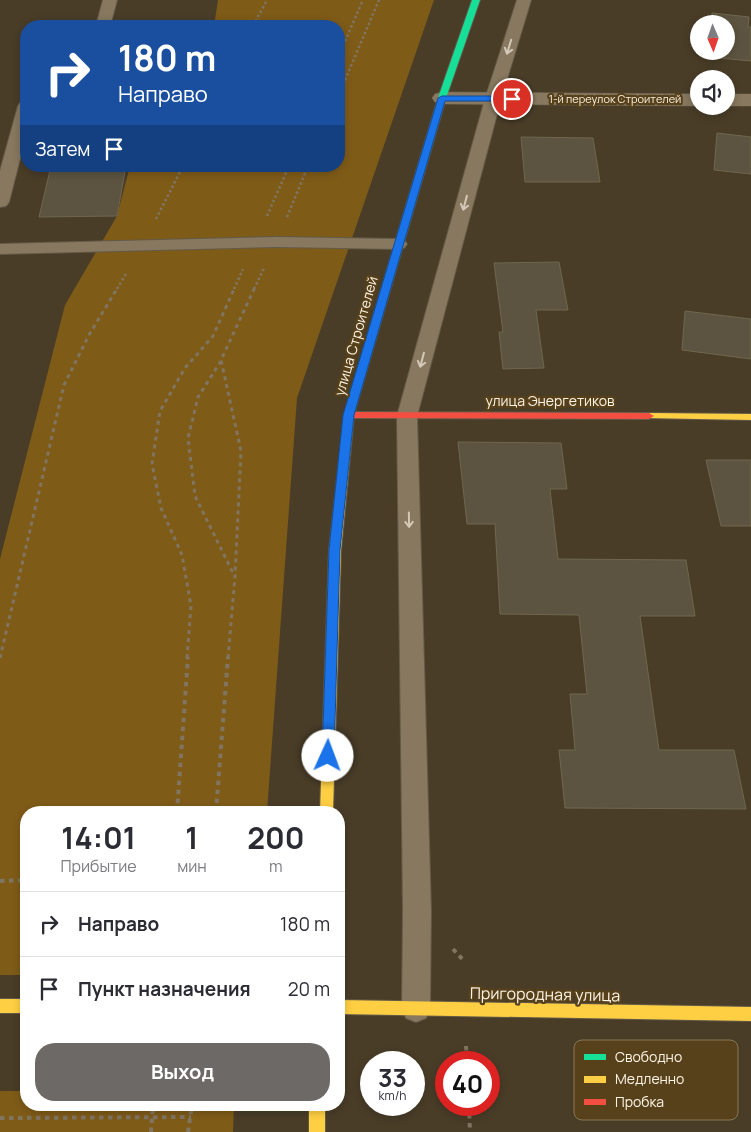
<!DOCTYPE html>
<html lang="ru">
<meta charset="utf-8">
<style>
:root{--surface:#fff;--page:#f7f7f7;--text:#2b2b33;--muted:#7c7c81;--line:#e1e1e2;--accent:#6d6966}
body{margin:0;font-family:Manrope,sans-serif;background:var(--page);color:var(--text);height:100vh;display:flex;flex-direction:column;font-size:19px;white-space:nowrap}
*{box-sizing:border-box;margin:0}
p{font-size:16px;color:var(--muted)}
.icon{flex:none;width:28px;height:28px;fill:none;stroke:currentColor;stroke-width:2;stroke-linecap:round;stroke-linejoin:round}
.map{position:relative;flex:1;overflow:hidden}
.panel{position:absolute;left:20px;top:806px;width:325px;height:305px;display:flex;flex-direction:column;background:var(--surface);border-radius:20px;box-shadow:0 2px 8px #0003}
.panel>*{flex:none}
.guide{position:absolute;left:20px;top:20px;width:325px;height:152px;border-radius:20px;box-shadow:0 2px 8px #0003;background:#1a4fa0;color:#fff;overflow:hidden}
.needle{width:32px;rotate:178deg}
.fabs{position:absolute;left:690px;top:15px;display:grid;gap:10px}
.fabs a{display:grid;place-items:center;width:45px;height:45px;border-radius:50%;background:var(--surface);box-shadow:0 2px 8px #0003;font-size:25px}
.speed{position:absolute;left:360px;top:1051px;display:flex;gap:10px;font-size:25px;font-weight:700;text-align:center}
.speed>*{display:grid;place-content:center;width:65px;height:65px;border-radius:50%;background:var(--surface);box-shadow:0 2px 8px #0003;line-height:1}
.speed small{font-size:12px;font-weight:400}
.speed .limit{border:8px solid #d22;background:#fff;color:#111}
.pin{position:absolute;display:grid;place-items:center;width:42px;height:42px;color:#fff;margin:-21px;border:2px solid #fff;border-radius:50%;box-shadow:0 1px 5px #0007}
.me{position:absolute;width:55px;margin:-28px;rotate:2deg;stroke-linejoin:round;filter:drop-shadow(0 0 4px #0008)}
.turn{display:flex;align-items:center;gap:18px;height:105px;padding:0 15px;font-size:22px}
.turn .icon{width:65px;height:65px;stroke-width:2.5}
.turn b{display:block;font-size:35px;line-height:42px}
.then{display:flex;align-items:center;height:48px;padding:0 15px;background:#0003;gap:10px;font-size:19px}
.eta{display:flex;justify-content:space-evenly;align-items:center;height:85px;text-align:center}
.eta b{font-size:30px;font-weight:700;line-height:35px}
.primary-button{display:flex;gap:10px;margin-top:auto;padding:10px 15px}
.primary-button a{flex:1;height:58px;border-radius:20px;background:var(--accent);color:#fff;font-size:20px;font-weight:700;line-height:58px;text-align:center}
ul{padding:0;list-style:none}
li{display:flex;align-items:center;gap:15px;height:65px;padding:0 15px;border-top:1px solid var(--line)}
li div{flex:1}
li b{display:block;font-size:19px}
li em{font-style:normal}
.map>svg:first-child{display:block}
</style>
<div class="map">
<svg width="751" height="1132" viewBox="0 0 751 1132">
<rect width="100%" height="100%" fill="#493d28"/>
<g fill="#7f5b18">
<path d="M218,0H434L297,398L267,812H26V975H0V559L65,305L117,216L130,166H339V26H214Z"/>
<path d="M0,1091H26V1105H234L233,1132H0Z"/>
</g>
<g fill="#5c5440" stroke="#70674e">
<path d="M712,13L749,17L748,27H751V61L708,57L709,51H726V24H711Z"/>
<path d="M717,133L751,137V174L714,170Z"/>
<path d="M521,137L593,138L600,182H525Z"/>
<path d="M51,166H126L117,216L39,217Z"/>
<path d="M559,262L568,310H536L544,368L503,369L499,332H503L494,263Z"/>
<path d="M685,311L751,319V359L682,350Z"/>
<path d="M458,442L561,443L567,489H550L558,559L686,560L695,616H640L659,750H734L746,809L565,808L559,750H575L570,694H587L579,615L500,614L495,524H467Z"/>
<path d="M706,460H751V526H721Z"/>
</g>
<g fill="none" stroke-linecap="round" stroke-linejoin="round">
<g stroke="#635a48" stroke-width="2">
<g id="lane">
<path d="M103,0H117L110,26H96Z"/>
<path d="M517,0H531L501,99L417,416L431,911L430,1008L426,1018L416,1022L406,1018L402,1008L403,911L397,416L485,99Z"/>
<path d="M26,101V135L9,202L6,206L0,207V171L18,106L20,103Z"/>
<path d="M276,237L398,239L404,240L407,244L404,248L398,249L276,247L0,254V244Z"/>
</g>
</g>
<g stroke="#635a48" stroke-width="1">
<g id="street">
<path d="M442,92L699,94V106L442,104L435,102L432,98L435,94Z"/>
<rect x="726" y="94" width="25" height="12"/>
</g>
</g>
<g stroke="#635a48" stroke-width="2">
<path id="fast" d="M472,0H480L446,98L357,404L352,407L348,406L347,404L438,98Z"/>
</g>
<g stroke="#635a48" stroke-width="2">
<g id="slow">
<path d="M352,401L357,404L354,415L341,550L333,812H320L329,550L344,415L347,404Z"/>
<path d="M649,413L751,414V420L645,418L644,416L645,414Z"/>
<rect x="0" y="999" width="26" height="14"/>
<path d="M339,1000L751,1007V1021L339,1014Z"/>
<rect x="309" y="1105" width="16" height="27"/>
</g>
</g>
<g stroke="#635a48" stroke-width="2">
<path id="jam" d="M349,412L649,413L654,416L649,419L349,418L344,415Z"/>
</g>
<g stroke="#807561" stroke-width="2.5" stroke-dasharray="2.5 2.5" stroke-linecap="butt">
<path d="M253,26L267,0"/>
<path d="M339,55L363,0"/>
<path d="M339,94L379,0"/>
<path d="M267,216L289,166"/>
<path d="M287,217L308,166"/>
<path d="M156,219L183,166"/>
<path d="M117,289L127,272"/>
<path d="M234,289L243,269"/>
<path d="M254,289L264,268"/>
</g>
<g stroke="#807561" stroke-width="3" stroke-dasharray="4 4" stroke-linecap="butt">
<path d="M221,361L198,397L188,438L195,496L234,575"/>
<path d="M0,658L64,385L89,335L118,287"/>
<path d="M187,658L191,606L182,555L161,508L152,464L160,411L185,368L213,336L235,287"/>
<path d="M228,658L235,576L241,451L221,360L255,287"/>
</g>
<g stroke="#807561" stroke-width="4" stroke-dasharray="4.5 4.5" stroke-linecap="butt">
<path d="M177,812L188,657"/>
<path d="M216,812L228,657"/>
<path d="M0,881L26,880"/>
<path d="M453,949L464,961"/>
<path d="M466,1046L467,1062"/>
<path d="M469,1105L470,1132"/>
<path d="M0,1118L191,1117"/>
<path d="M151,1132L153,1105"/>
<path d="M188,1132L192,1105"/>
</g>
<use href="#lane" fill="#87785f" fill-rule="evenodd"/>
<use href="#street" fill="#87785f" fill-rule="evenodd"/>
<use href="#fast" fill="#16e098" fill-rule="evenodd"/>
<use href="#slow" fill="#ffcf43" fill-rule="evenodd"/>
<use href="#jam" fill="#f24e42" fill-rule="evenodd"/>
</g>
<defs><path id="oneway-shaft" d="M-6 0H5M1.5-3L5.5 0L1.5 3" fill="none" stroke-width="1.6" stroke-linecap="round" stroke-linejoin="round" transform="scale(1.25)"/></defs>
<g stroke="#d4c9b7">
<use href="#oneway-shaft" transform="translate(509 47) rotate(107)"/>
<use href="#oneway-shaft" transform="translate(465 203) rotate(105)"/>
<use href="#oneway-shaft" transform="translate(422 360) rotate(105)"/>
<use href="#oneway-shaft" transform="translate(409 520) rotate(89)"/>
</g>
<path fill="#1a73e8" stroke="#114b97" d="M442,96H512L516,99L512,101H445L354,415L340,550L334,756L333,760L328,762L324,760L322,756L329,550L343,415L438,98Z"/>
<g text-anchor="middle" stroke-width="4.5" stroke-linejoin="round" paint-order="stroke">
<g font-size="11" fill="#fdf4e6" stroke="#57411a">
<text x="615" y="103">1-й переулок Строителей</text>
</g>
<g font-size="14" fill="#fdf4e6" stroke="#57411a">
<text transform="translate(356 336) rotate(-74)" y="5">улица Строителей</text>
<text x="550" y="406">улица Энергетиков</text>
</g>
<g font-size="16" fill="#fdf4e6" stroke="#57411a">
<text transform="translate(545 994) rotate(1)" y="6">Пригородная улица</text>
</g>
</g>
<rect x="574" y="1040" width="164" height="80" rx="8" fill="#57411a" stroke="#897757" stroke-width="1"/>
<rect x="584" y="1054" width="22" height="6" fill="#16e098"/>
<rect x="584" y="1076" width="22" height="7" fill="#ffcf43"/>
<rect x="584" y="1099" width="22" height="6" fill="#f24e42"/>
<g font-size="14" fill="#fdf4e6">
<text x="615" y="1062">Свободно</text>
<text x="615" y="1084">Медленно</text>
<text x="615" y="1107">Пробка</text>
</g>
</svg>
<div class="fabs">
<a><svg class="needle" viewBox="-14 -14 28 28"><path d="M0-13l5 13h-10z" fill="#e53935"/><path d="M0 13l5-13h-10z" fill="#7c7c81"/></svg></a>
<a><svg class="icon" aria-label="sound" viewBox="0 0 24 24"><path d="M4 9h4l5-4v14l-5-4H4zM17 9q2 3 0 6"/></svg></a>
</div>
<div class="speed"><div>33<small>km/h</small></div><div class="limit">40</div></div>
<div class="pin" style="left:512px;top:99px;background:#d93025"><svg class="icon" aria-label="arrive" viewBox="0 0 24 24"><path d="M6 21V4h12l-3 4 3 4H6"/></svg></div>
<svg class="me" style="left:328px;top:756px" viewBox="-20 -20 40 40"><circle r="19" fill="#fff"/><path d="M0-13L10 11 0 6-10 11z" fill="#1a73e8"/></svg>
<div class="guide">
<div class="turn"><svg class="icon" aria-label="right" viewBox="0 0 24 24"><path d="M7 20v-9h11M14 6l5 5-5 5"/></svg><div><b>180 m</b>Направо</div></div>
<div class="then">Затем<svg class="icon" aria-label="arrive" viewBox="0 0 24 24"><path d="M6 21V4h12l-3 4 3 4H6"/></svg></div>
</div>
<section class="panel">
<div class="eta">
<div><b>14:01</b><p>Прибытие</p></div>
<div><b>1</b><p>мин</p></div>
<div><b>200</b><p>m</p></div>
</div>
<ul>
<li><svg class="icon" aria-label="right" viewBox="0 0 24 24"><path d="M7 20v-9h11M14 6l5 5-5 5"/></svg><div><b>Направо</b></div><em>180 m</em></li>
<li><svg class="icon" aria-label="arrive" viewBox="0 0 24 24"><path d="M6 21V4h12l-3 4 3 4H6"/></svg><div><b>Пункт назначения</b></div><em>20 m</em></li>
</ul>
<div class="primary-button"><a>Выход</a></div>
</section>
</div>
